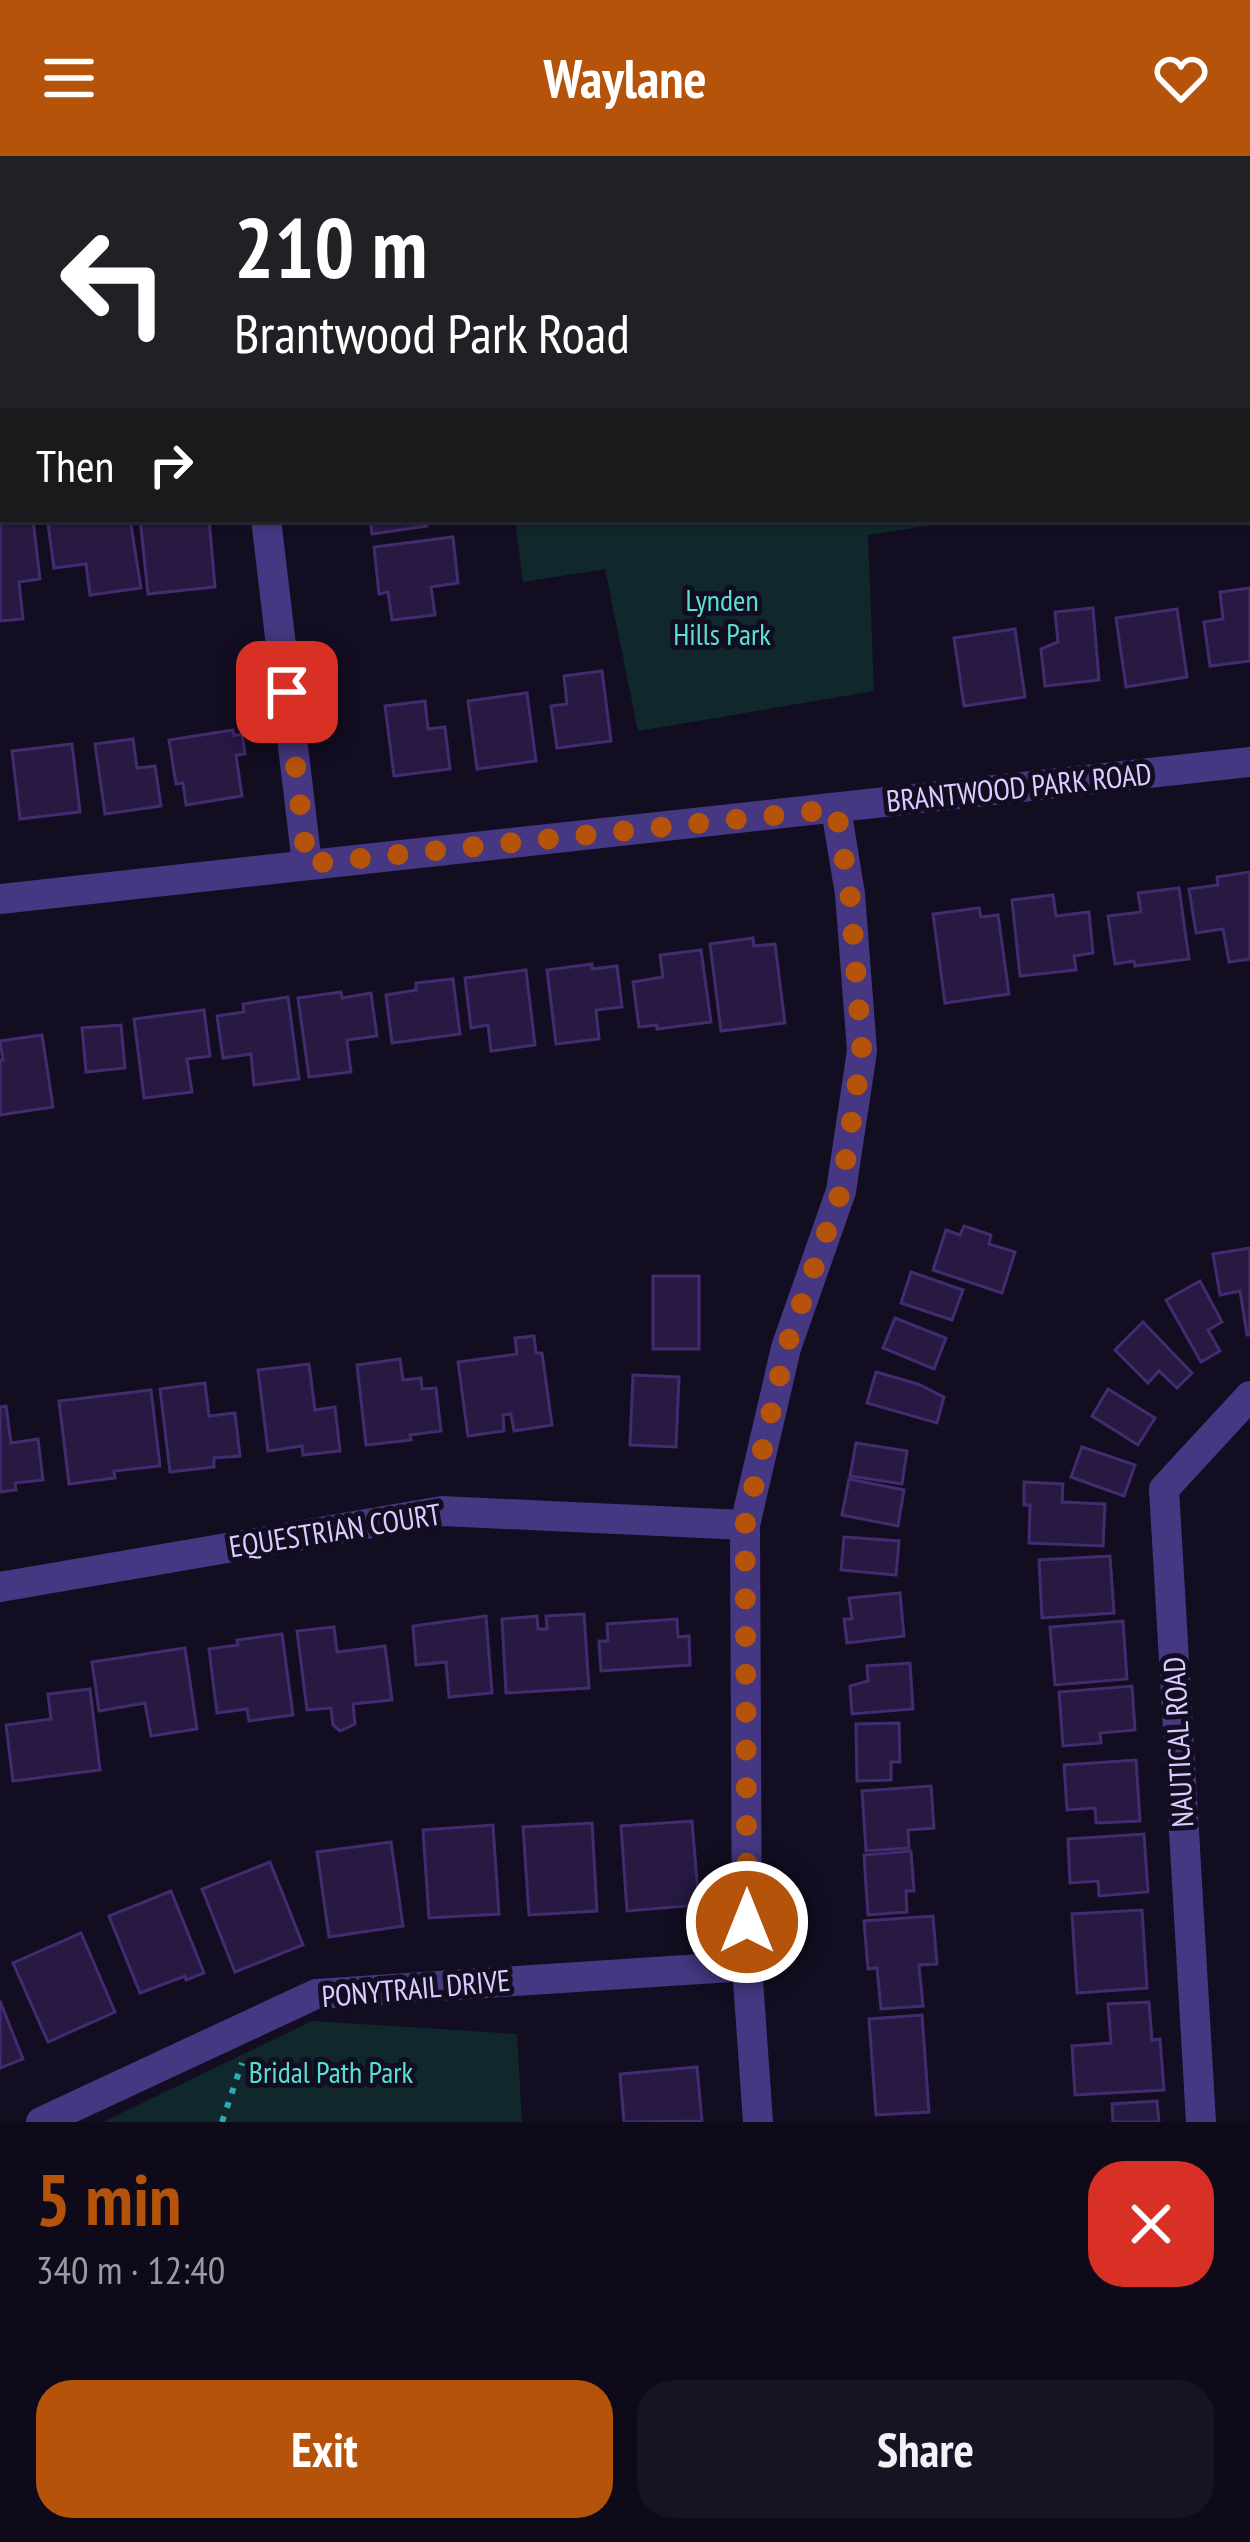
<!DOCTYPE html>
<meta charset="utf-8">
<style>
:root{--surface:#0e0a19;--page:#171322;--text:#f1f3f6;--muted:#9b9aa2;--line:#2e2b38;--accent:#b45309}
body{margin:0;font-family:"PT Sans Narrow",sans-serif;background:var(--page);color:var(--text);height:100vh;display:flex;flex-direction:column;font-size:45px;white-space:nowrap}
*{box-sizing:border-box;margin:0}
p{font-size:39px;color:var(--muted)}
.icon{flex:none;width:66px;height:66px;fill:none;stroke:currentColor;stroke-width:2;stroke-linecap:round;stroke-linejoin:round}
.map{position:relative;height:1966px;overflow:hidden}
.details{display:flex;flex-direction:column;background:var(--surface);flex:1}
.details>*{flex:none}
.guide{position:absolute;left:0px;top:0px;width:1251px;height:366px;box-shadow:0 3px 9px #0004,0 0 0 3px var(--line);background:#202124;color:#fff;overflow:hidden}
.pin{position:absolute;display:grid;place-items:center;width:102px;height:102px;color:#fff;margin:-51px;border-radius:24px;box-shadow:0 6px 18px #0006}
.me{position:absolute;width:132px;margin:-66px;rotate:0deg;stroke-linejoin:round;filter:drop-shadow(0 0 9px #0008)}
.turn{display:flex;align-items:center;gap:42px;height:252px;padding:0 36px;font-size:54px}
.turn .icon{width:156px;height:156px;stroke-width:2.5}
.turn b{display:block;font-size:84px;line-height:102px}
.then{display:flex;align-items:center;height:114px;padding:0 36px;background:#0003;gap:24px;font-size:45px}
.round{display:grid;place-items:center;flex:none;width:126px;height:126px;border-radius:36px;background:var(--page)}
.headline{display:flex;align-items:center;justify-content:space-between;height:204px;padding:0 36px}
h1{font-size:72px;font-weight:700;line-height:90px;color:var(--accent)}
.cta{display:flex;gap:24px;margin-top:auto;padding:24px 36px}
.cta a{flex:1;height:138px;border-radius:36px;background:var(--accent);color:#fff;font-size:48px;font-weight:700;line-height:138px;text-align:center}
.cta a+a{background:var(--page);color:var(--text)}
header{display:flex;justify-content:space-between;align-items:center;height:156px;padding:0 36px;background:var(--accent);color:#fff;font-size:54px;font-weight:700}
.map>svg:first-child{display:block}
</style>
<header><svg class="icon" aria-label="menu" viewBox="0 0 24 24"><path d="M4 6h16M4 12h16M4 18h16"/></svg>Waylane<svg class="icon" aria-label="heart" viewBox="0 0 24 24"><path d="M12 20l-8-8c-3-5 5-10 8-4 3-6 11-1 8 4z"/></svg></header>
<div class="map">
<svg width="1250" height="1966" viewBox="0 0 1250 1966">
<rect width="100%" height="100%" fill="#130d21"/>
<g fill="#10282b">
<path d="M466,0H963L964,3H466Z"/>
<path d="M515,363H971L868,379L874,535L638,575L605,413L523,426Z"/>
<path d="M312,1865L517,1878L522,1966H103Z"/>
</g>
<g fill="#271942" stroke="#422b6f" stroke-width="3">
<path d="M78,363H130L141,432L90,439L86,408L54,412L48,368Z"/>
<path d="M140,363H209L215,431L148,438Z"/>
<path d="M370,363H426L427,370L372,378Z"/>
<path d="M33,364L40,423L19,426L23,463L0,465V368Z"/>
<path d="M453,381L458,427L431,431L435,459L392,464L388,436L379,438L374,391Z"/>
<path d="M1250,432V505L1210,510L1204,466L1223,463L1220,436Z"/>
<path d="M1093,452L1099,524L1045,530L1041,493L1058,486L1055,456Z"/>
<path d="M1177,453L1187,521L1126,531L1116,462Z"/>
<path d="M1015,473L1025,541L964,550L954,482Z"/>
<path d="M602,515L611,585L557,592L551,550L567,548L564,520Z"/>
<path d="M527,537L536,605L477,613L468,545Z"/>
<path d="M425,545L428,573L445,571L450,613L394,620L385,550Z"/>
<path d="M233,574L234,580L242,578L245,598L236,599L242,640L186,649L183,627L176,628L169,584Z"/>
<path d="M133,583L137,612L155,610L161,650L105,658L95,588Z"/>
<path d="M72,588L80,656L20,663L12,595Z"/>
<path d="M1250,716V803L1229,806L1223,773L1196,777L1189,733L1218,729L1217,721Z"/>
<path d="M1179,732L1189,803L1135,810L1134,805L1115,808L1108,760L1141,756L1138,737Z"/>
<path d="M1053,739L1056,760L1089,756L1093,797L1074,800L1076,814L1020,820L1012,744Z"/>
<path d="M979,752L981,761L998,759L1009,838L945,847L933,758Z"/>
<path d="M753,782L754,790L775,788L785,867L721,875L710,788Z"/>
<path d="M701,794L711,866L657,873V869L639,871L633,826L663,821L660,799Z"/>
<path d="M592,808V813L617,810L622,851L596,854L599,883L556,888L547,814Z"/>
<path d="M526,814L535,889L491,895L488,869L471,872L465,822Z"/>
<path d="M453,823L460,878L392,887L386,839L416,834V827Z"/>
<path d="M341,836L342,842L371,837L377,880L347,884L351,916L309,921L298,842Z"/>
<path d="M288,841L299,923L254,929L251,898L223,902L217,860L244,856L243,848Z"/>
<path d="M204,854L210,900L187,903L192,936L144,942L134,863Z"/>
<path d="M121,869L125,912L86,916L82,872Z"/>
<path d="M42,879L53,951L0,959V904H3L0,885Z"/>
<path d="M964,1070L991,1079L989,1088L1015,1096L1002,1137L933,1114L946,1074L960,1079Z"/>
<path d="M1250,1092V1179H1247L1240,1135L1220,1139L1213,1098Z"/>
<path d="M911,1116L963,1134L952,1164L901,1147Z"/>
<rect x="653" y="1120" width="46" height="73"/>
<path d="M1200,1125L1222,1166L1208,1174L1220,1195L1201,1206L1166,1144Z"/>
<path d="M895,1162L946,1182L934,1213L883,1192Z"/>
<path d="M1143,1166L1192,1217L1177,1232L1159,1215L1148,1227L1115,1194Z"/>
<path d="M534,1180L536,1197H542L552,1269L514,1275L511,1258L503,1259L504,1275L468,1280L458,1206L517,1198L515,1182Z"/>
<path d="M400,1203L403,1224L421,1222L422,1233L436,1232L441,1275L410,1279L411,1284L366,1289L357,1209Z"/>
<path d="M309,1208L315,1254L335,1251L340,1295L303,1299L302,1290L268,1295L258,1214Z"/>
<path d="M876,1216L918,1228L944,1241L937,1267L867,1247Z"/>
<path d="M633,1219L679,1221L676,1291L630,1289Z"/>
<path d="M205,1227L209,1260L235,1257L240,1300L214,1302V1311L170,1316L160,1233Z"/>
<path d="M1108,1233L1155,1262L1138,1289L1092,1260Z"/>
<path d="M151,1234L160,1310L114,1315L115,1322L69,1328L59,1245Z"/>
<path d="M6,1250L11,1287L38,1283L43,1324L15,1327L16,1334L0,1336V1251Z"/>
<path d="M856,1287L907,1295L902,1328L850,1320Z"/>
<path d="M1082,1291L1135,1309L1124,1340L1071,1321Z"/>
<path d="M849,1323L904,1334L898,1370L842,1359Z"/>
<path d="M1024,1326L1063,1328L1062,1346L1105,1348L1103,1390L1029,1387L1030,1349H1024Z"/>
<path d="M844,1381L899,1385L896,1419L841,1414Z"/>
<path d="M1110,1400L1114,1457L1042,1462L1039,1404Z"/>
<path d="M900,1437L904,1480L847,1487L844,1463H852L849,1442Z"/>
<path d="M584,1458L589,1532L506,1537L502,1463L537,1460L538,1473H547L546,1460Z"/>
<path d="M486,1460L492,1537L449,1541L446,1506L416,1509L413,1470Z"/>
<path d="M677,1463L678,1481L689,1480L690,1509L601,1515L599,1485H608L607,1468Z"/>
<path d="M1123,1465L1127,1523L1055,1529L1050,1471Z"/>
<path d="M334,1471L337,1496L385,1490L392,1544L353,1548L355,1568L340,1575L333,1569L331,1552L307,1554L297,1475Z"/>
<path d="M282,1478L293,1559L249,1565L247,1553L217,1557L209,1493L238,1489L237,1484Z"/>
<path d="M185,1492L197,1573L151,1580L145,1547L99,1555L92,1506Z"/>
<path d="M910,1507L913,1553L852,1558L850,1530L868,1525L867,1510Z"/>
<path d="M1132,1530L1135,1574L1100,1577L1101,1587L1063,1590L1059,1536Z"/>
<path d="M90,1533L100,1614L13,1625L6,1569L51,1563L48,1538Z"/>
<path d="M899,1567L900,1606H891V1624L857,1625L856,1568Z"/>
<path d="M1136,1604L1140,1665L1096,1667L1095,1652L1067,1654L1064,1609Z"/>
<path d="M931,1630L934,1672L908,1674L909,1692L866,1695L862,1635Z"/>
<path d="M692,1665L699,1749L627,1755L621,1670Z"/>
<path d="M592,1667L597,1755L529,1759L523,1671Z"/>
<path d="M493,1669L499,1758L429,1762L423,1674Z"/>
<path d="M1144,1678L1148,1736L1099,1740L1098,1725L1070,1727L1068,1683Z"/>
<path d="M391,1686L403,1770L329,1781L317,1696Z"/>
<path d="M911,1695L914,1735H906L907,1756L868,1759L864,1699Z"/>
<path d="M270,1706L303,1789L235,1816L202,1733Z"/>
<path d="M171,1735L204,1817L186,1824L185,1820L140,1837L109,1760Z"/>
<path d="M1142,1754L1147,1832L1077,1837L1072,1758Z"/>
<path d="M933,1760L937,1808L919,1809L923,1850L881,1853L877,1812L868,1813L864,1765Z"/>
<path d="M81,1777L115,1856L48,1886L13,1807Z"/>
<path d="M0,1845L23,1903L0,1912Z"/>
<path d="M1149,1846L1152,1884L1160,1883L1164,1934L1075,1939L1072,1890L1111,1887L1108,1848Z"/>
<path d="M922,1859L929,1956L876,1959L869,1863Z"/>
<path d="M697,1911L702,1965L624,1966L620,1918Z"/>
<path d="M1157,1945L1159,1966H1113L1112,1948Z"/>
</g>
<g fill="none" stroke-linecap="round" stroke-linejoin="round">
<path stroke="#2da9b4" stroke-width="6" stroke-dasharray="6 9" stroke-linecap="butt" d="M222,1966L242,1907"/>
<g stroke="#453781" stroke-width="30">
<path d="M223,0V3"/>
<path d="M1241,0V3"/>
<path d="M1248,60L1250,78"/>
<path d="M0,277H3"/>
<path d="M266,363L307,708"/>
<path d="M0,743L1250,606"/>
<path d="M0,1431L442,1355L745,1369"/>
<path d="M41,1966L316,1838L747,1810"/>
<path d="M758,1966L747,1810L745,1369L786,1192L841,1035L862,895L850,738L836,653"/>
<path d="M1201,1966L1164,1333L1250,1240"/>
</g>
</g>
<g fill="none" stroke-linecap="round" stroke-linejoin="round">
<path stroke="#b45309" stroke-width="21" stroke-dasharray="0 37.8" d="M287,536L307,708L836,653L850,738L862,896L841,1035L786,1192L745,1369L747,1766"/>
</g>
<g text-anchor="middle" stroke-width="10" stroke-linejoin="round" paint-order="stroke">
<g font-size="30" fill="#58e0d1" stroke="#130d21">
<text x="722" y="455">Lynden<tspan x="722" dy="34">Hills Park</tspan></text>
<text x="331" y="1927">Bridal Path Park</text>
</g>
<g font-size="30" fill="#dacdff" stroke="#130d21">
<text transform="translate(1019 632) rotate(-6)" y="10">BRANTWOOD PARK ROAD</text>
<text transform="translate(335 1375) rotate(-9)" y="10">EQUESTRIAN COURT</text>
<text transform="translate(1179 1586) rotate(-93)" y="10">NAUTICAL ROAD</text>
<text transform="translate(416 1833) rotate(-5)" y="10">PONYTRAIL DRIVE</text>
</g>
</g>
</svg>
<div class="pin" style="left:287px;top:536px;background:#d93025"><svg class="icon" aria-label="arrive" viewBox="0 0 24 24"><path d="M6 21V4h12l-3 4 3 4H6"/></svg></div>
<svg class="me" style="left:747px;top:1766px" viewBox="-20 -20 40 40"><circle r="17" fill="#b45309" stroke="#fff" stroke-width="3"/><path d="M0-11L8 9 0 5-8 9z" fill="#fff"/></svg>
<div class="guide">
<div class="turn"><svg class="icon" aria-label="left" viewBox="0 0 24 24"><path d="M17 20v-9H6M10 6l-5 5 5 5"/></svg><div><b>210 m</b>Brantwood Park Road</div></div>
<div class="then">Then<svg class="icon" aria-label="right" viewBox="0 0 24 24"><path d="M7 20v-9h11M14 6l5 5-5 5"/></svg></div>
</div>
</div>
<section class="details">
<div class="headline"><div><h1>5 min</h1><p>340 m · 12:40</p></div><a class="round" style="background:#d93025;color:#fff"><svg class="icon" aria-label="close" viewBox="0 0 24 24"><path d="M6 6l12 12M18 6L6 18"/></svg></a></div>
<div class="cta"><a>Exit</a><a>Share</a></div>
</section>
